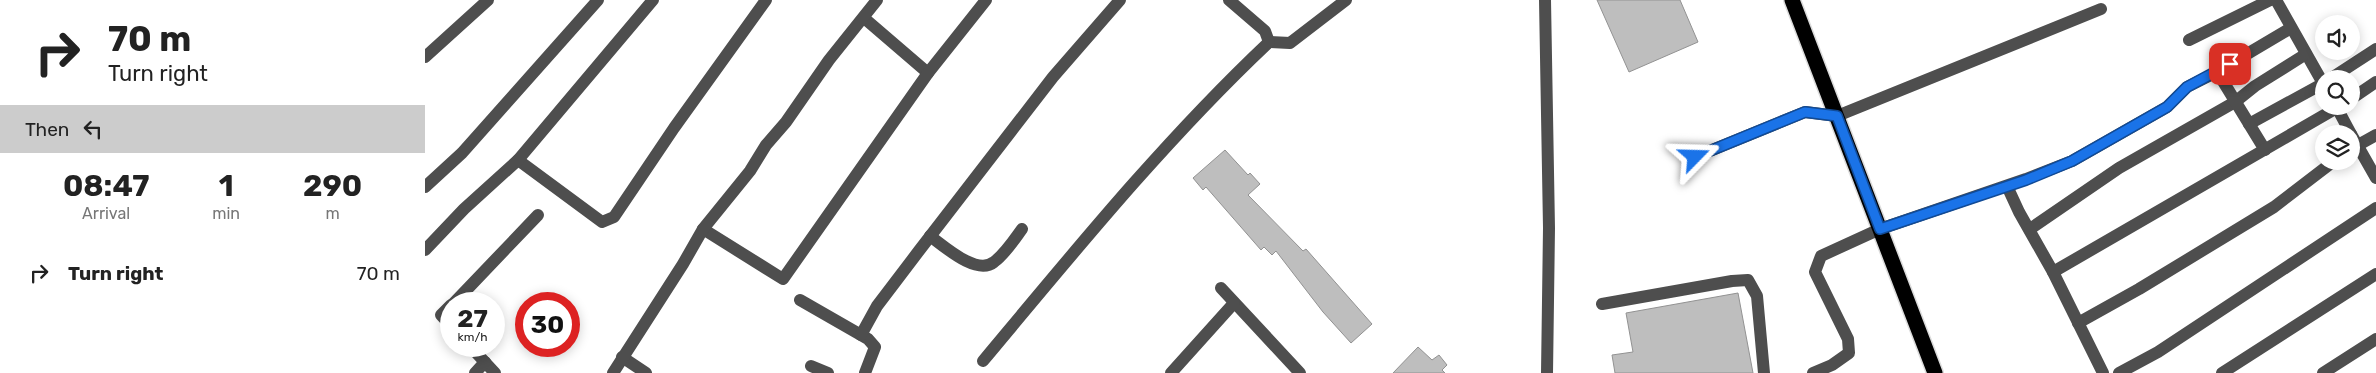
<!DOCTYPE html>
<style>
:root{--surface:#fff;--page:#f2f2f2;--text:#222;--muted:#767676}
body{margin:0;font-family:Rubik,sans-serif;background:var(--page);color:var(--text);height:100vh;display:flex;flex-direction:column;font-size:19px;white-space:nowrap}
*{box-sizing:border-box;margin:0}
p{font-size:16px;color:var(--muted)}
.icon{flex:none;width:28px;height:28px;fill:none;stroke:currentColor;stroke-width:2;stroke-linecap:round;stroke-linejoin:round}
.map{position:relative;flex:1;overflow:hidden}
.sheet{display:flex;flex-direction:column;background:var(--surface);width:425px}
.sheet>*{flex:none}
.guide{background:#fff;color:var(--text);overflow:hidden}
.fabs{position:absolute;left:1890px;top:15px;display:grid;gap:10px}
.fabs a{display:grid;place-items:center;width:45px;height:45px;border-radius:50%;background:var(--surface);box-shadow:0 2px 12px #0003;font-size:25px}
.speed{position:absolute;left:15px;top:292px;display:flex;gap:10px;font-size:25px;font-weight:700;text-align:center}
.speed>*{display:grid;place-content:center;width:65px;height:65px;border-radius:50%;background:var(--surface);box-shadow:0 2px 12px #0003;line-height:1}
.speed small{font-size:12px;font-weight:400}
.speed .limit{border:8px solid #d22;background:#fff;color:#111}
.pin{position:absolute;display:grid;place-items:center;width:42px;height:42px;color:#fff;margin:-21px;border-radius:10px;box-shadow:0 2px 8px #0006}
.me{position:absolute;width:55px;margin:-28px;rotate:68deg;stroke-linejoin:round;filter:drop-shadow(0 0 4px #0008)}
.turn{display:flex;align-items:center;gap:18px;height:105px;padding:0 25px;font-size:22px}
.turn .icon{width:65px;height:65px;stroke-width:2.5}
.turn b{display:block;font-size:35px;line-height:42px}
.then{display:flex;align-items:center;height:48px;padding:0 25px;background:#0003;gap:10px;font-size:19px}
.eta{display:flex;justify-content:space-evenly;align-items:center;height:85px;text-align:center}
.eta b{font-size:30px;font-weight:700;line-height:35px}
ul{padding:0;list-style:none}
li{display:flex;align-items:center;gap:15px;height:70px;padding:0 25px}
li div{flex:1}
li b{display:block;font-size:19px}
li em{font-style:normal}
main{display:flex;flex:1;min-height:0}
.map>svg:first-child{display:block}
</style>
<main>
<section class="sheet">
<div class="guide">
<div class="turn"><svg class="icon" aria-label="right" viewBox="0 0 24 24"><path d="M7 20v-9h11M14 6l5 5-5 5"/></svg><div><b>70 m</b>Turn right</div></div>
<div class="then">Then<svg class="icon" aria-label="left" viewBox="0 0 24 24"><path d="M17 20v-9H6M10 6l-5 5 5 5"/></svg></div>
</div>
<div class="eta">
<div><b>08:47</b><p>Arrival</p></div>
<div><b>1</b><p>min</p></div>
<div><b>290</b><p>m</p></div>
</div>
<ul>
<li><svg class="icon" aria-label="right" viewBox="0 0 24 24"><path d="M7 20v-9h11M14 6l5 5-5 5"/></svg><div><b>Turn right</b></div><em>70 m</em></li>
</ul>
</section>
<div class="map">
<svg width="1951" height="373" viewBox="0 0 1951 373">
<rect width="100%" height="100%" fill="#fff"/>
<g fill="#bebebe" stroke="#929292">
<path d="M1172,0H1255L1273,42L1204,72Z"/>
<path d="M800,150L823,175L825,173L835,184L823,195L878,251L881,249L947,324L926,343L898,312L851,251L847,255L839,247L836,250L781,187L778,190L768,178Z"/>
<path d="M1313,293L1328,373H1190L1187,355L1208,352L1201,313Z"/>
<path d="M993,347L1007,360L1014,355L1022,365L1017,370L1020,373H968Z"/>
</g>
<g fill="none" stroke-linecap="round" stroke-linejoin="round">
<g stroke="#dbdbdb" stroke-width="18">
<path id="highway" d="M1367,0L1510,373"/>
</g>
<g stroke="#4e4e4e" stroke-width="12">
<path d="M1120,0L1124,228L1122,373"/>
<path d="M1851,0L1899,85"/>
<path d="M439,18L503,73"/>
<path d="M1764,40L1845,0"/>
<path d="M844,42L865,43L921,0"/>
<path d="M0,57L63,0"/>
<path d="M1790,73L1866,28"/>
<path d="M1905,79L1951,49"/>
<path d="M1926,99L1951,82"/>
<path d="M1911,106L1926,134"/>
<path d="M1824,124L1899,83"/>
<path d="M1926,134L1951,178"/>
<path d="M1926,149L1951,135"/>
<path d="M1270,157L1380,112L1412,116L1676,9"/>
<path d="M93,160L177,222L189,217L249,128L341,0"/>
<path d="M1582,186L1594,212L1628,272"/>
<path d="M0,187L37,153L173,0"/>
<path d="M278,229L358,279L503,73L561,0"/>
<path d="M1605,229L1694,168L1810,102L1830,86L1881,54"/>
<path d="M505,236C520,247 552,276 569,262C580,254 589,240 597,229"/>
<path d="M0,250L39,209L93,160L228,0"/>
<path d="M796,288L875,373"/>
<path d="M375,300L443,339L450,347L440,373"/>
<path d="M28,304L113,215"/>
<path d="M1177,304L1307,281L1323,280L1332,296L1339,373"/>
<path d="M26,305L16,315L26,326"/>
<path d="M1653,323L1714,289L1849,207L1909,161"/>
<path d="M436,335L452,306L493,252L628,77L695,0"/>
<path d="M45,346L70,373"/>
<path d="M197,357L221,373"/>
<path d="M558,361C649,252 740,140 844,42L840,31L804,0"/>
<path d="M386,366L403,373"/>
<path d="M50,373L60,362"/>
<path d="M188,373L258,264L278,229L325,171L341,145L361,122L404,60L452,0"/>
<path d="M746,373L809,303"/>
<path d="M1388,373L1407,365L1424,353L1423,339L1390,272L1396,256L1455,229L1601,179L1647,161L1742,107L1762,87L1790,73L1796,78L1840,150"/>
<path d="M1678,373L1628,272L1915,106"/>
<path d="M1694,373L1733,352L1951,208"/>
<path d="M1797,373L1951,274"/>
<path d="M1898,373L1951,339"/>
</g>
<use href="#highway" stroke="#000" stroke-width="15"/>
</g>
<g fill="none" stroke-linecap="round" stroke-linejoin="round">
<g stroke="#114b97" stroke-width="12">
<path id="route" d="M1270,157L1380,112L1412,116L1455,229L1601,180L1647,161L1742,107L1762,87L1805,64"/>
</g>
<use href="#route" stroke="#1a73e8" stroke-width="9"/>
</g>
</svg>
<div class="fabs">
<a><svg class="icon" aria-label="sound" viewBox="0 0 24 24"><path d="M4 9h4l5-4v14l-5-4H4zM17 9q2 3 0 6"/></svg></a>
<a><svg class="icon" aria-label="search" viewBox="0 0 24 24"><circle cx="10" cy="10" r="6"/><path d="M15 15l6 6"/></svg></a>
<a><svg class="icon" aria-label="layers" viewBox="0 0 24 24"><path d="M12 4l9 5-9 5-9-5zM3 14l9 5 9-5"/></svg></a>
</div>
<div class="speed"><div>27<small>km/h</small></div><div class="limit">30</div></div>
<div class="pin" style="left:1805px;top:64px;background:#d93025"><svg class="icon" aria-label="arrive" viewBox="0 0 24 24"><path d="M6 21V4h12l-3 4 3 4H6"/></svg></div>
<svg class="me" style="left:1270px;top:157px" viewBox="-20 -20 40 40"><path d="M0-17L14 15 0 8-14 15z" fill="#1a73e8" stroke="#fff" stroke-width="4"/></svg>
</div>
</main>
